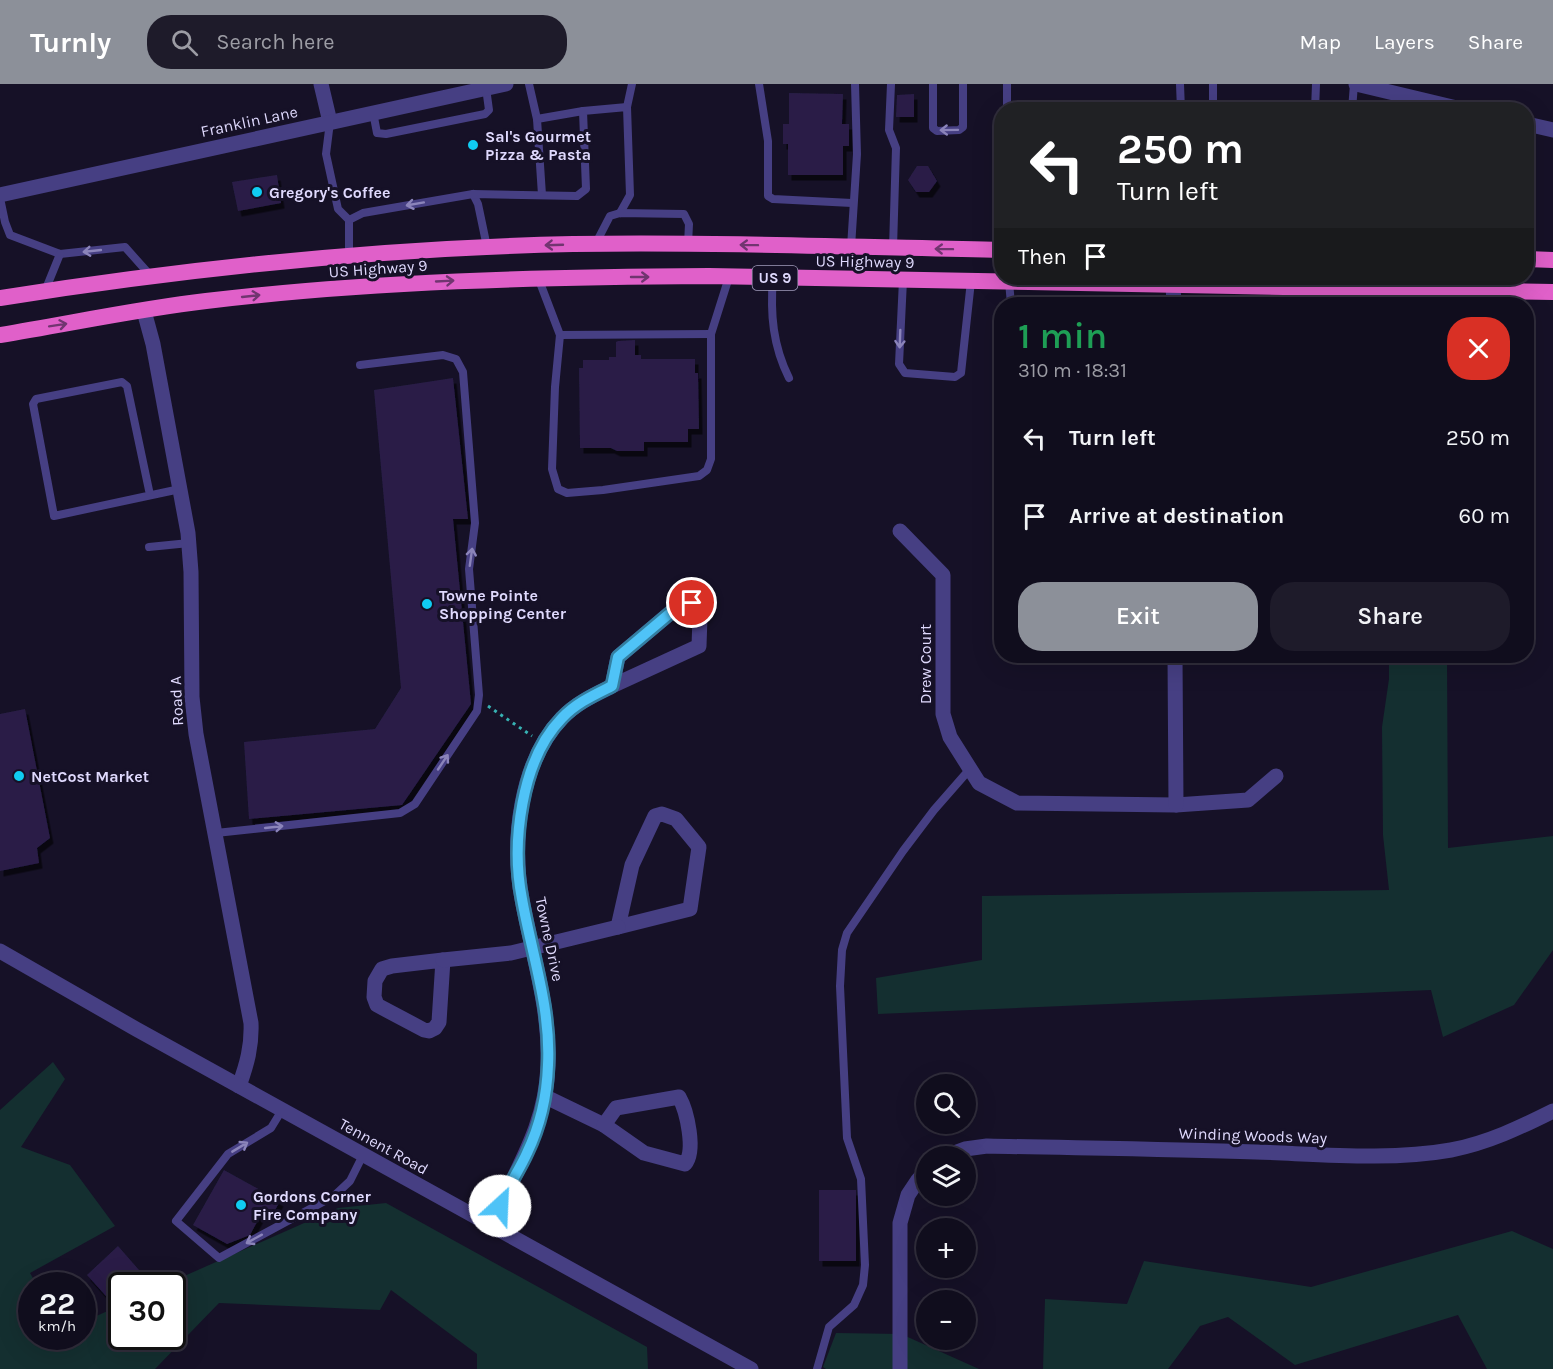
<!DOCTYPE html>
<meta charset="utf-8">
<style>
:root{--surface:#100d1d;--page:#1e1b2a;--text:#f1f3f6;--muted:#9c9ca4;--line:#302d3b;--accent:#8c9099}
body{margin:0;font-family:Karla,sans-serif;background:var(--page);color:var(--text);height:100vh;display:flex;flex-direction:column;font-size:22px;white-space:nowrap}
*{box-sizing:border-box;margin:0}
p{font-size:20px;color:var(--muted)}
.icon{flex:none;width:33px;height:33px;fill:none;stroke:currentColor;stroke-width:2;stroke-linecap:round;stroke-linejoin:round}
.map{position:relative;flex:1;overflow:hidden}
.sheet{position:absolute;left:994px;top:213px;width:540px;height:366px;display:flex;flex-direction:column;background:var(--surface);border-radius:24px;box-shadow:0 6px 24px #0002,0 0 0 2px var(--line)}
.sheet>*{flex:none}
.hud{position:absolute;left:994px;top:18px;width:540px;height:183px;border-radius:24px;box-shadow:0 6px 24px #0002,0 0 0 2px var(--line);background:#202124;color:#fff;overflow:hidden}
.fabs{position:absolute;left:916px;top:990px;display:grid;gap:12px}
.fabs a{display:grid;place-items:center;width:60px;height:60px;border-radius:50%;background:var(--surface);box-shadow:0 6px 24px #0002,0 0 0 2px var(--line);font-size:30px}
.speed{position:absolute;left:18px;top:1188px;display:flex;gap:12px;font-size:30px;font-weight:700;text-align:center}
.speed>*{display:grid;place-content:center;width:78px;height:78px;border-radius:50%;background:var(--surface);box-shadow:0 6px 24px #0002,0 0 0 2px var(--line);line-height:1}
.speed small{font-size:15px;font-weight:400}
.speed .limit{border:3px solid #111;border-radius:9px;background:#fff;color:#111}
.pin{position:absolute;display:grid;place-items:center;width:51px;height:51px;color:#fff;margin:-26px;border:3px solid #fff;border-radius:50%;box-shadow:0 2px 6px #0007}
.me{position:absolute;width:66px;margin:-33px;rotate:25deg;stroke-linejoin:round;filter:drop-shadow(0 0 4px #0008)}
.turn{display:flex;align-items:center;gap:21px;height:126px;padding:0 24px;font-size:27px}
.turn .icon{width:78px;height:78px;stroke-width:2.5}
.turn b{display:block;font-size:42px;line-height:51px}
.then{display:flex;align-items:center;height:57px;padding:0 24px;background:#0003;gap:12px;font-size:22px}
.round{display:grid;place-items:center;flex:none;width:63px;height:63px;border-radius:24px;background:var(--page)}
.overview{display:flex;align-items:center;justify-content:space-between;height:102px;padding:0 24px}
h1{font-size:36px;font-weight:600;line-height:45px;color:#1e9e55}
.cta{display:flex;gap:12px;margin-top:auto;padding:12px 24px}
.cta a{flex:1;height:69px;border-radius:24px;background:var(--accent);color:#fff;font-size:24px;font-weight:600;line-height:69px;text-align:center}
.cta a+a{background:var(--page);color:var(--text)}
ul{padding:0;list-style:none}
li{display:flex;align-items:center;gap:18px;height:78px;padding:0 24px}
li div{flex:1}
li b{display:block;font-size:22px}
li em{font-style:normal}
header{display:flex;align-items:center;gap:36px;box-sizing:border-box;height:84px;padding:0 30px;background:var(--accent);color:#fff}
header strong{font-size:28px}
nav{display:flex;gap:33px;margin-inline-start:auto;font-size:21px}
.search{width:420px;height:54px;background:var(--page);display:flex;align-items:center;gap:15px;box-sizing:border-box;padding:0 21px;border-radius:24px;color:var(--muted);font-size:22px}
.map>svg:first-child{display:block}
</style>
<header>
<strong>Turnly</strong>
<div class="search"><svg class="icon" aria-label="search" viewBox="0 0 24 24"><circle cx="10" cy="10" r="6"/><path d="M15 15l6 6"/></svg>Search here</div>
<nav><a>Map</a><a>Layers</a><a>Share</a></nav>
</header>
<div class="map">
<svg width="1553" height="1285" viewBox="0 0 1553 1285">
<defs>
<filter id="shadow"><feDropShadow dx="3.5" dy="5.5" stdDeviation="0" flood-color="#0009"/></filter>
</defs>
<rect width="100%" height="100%" fill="#161127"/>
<g fill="#142f30">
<path d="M1389,572H1447L1448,764L1553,752V866L1514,921L1443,953L1431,906L878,930L876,894L982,876V812L1389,806L1383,751L1382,643L1389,595Z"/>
<path d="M53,978L65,995L21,1063L70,1081L115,1142L30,1189L37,1201L32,1202V1252H82L83,1238L121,1221L122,1252H172V1202L164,1201L338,1124L386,1119L647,1263L648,1285H477V1270L391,1206L380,1226L219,1219L155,1285H0V1026Z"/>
<path d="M1512,1147L1553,1165V1285H1487L1458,1231L1295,1281L1228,1233L1200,1242L1168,1285H1043L1045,1215L1127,1220L1144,1177L1311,1203Z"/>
<path d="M836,1249L901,1250L979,1285H826L823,1283Z"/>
</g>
<g fill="#291e47" filter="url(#shadow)">
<path d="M789,9L843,10L842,40H849V62H843V91H788V60H783V40H789Z"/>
<path d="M914,10V33H896L897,11Z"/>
<path d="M917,82H928L937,97L929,108H916L908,96Z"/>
<path d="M277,91L281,119L238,127L232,98Z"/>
<path d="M635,256V271H641V275H695V289H698L699,345H688V358H644V367H617L611,364H580L579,284H583V276H609V273H616V258L618,257Z"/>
<path d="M453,294L468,435H453L471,620L402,721L249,735L244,658L375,645L401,604L374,306Z"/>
<path d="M25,625L50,754L37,764L39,779L0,787V630Z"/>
<path d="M224,1086L280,1117L273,1130L264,1125L250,1151L227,1160L193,1141Z"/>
<rect x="819" y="1106" width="37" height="71"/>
<path d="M118,1162L153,1202H122V1230L87,1191Z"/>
</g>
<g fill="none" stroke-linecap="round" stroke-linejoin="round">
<path stroke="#37b2b3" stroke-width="3" stroke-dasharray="3 4.5" stroke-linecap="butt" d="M488,622L532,652"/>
<g stroke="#463f83" stroke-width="8">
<path d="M529,0L537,35L542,111"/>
<path d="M759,0L768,57V112L773,115L852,119"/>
<path d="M891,0L889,46L896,64L893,164"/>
<path d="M933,0V44L937,47L959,46L963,43V0"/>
<path d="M1007,0V26"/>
<path d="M1180,0L1181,26"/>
<path d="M627,23L632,0"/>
<path d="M1213,26V0"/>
<path d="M1315,26L1316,0"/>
<path d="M1352,26L1354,0"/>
<path d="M373,28L377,49L386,50L485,30L489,26L486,4"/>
<path d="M537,35L583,27"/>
<path d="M330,38L326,70L338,125L349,136V171"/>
<path d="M473,110L478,120L487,163"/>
<path d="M0,114L5,138L10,151L60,170L125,163L150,191"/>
<path d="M349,136L363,129L473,110L577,112L586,105L583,27L627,23L630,111L620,129"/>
<path d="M596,159L610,132L620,129L684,130L689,140L688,160"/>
<path d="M851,163L857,70L855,0"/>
<path d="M773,194C770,230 773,262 789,294"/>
<path d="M539,196L560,251L555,303L552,385L558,405L567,409L603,406L699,392L707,386L711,375V250L729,193"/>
<path d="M903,196L899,280L905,289L955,293L961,289L971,197"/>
<path d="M1009,198L1011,220"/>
<path d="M1292,206L1309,220"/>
<path d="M45,207L60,170"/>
<path d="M1345,220L1359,207"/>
<path d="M560,251L711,250"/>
<path d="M150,411L127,302L122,298L36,315L33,320L54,432L180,405"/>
<path d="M149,463L189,459"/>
<path d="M216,749L400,729L415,720L477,627L479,611L469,485L475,439L463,288L456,275L443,271L360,281"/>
<path d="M282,1026L271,1044L228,1070L176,1137L219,1174L334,1112L350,1097L363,1071"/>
<path d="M817,1285L829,1243L854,1221L863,1201L865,1181L861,1095L847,1054L840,902L842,866L847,849L903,767L934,726L969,686"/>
</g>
<g stroke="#463f83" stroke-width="15">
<path d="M321,0L330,38"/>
<path d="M1356,0L1465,26"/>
<path d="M1527,40L1553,46"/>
<path d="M0,111L506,0"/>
<path d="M1173,201L1174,220"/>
<path d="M144,227L153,260L188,449L191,488L192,613L196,650L251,939C252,962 247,980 239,1002"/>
<path d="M900,447L943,491V630L950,653L979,699L1017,719L1176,721L1248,716L1276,692"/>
<path d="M682,519H692L700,533L699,562L612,602L618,573Z"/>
<path d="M1175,572L1176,721"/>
<path d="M662,730L676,735L699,763L690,825L618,843L632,781L655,732Z"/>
<path d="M443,876L439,938L435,944L429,947L424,946L377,921L374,913L375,897L382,885L392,882Z"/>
<path d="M443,876L511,869L618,843"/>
<path d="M546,1013L604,1041"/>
<path d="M679,1013C687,1027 696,1067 685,1080L644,1069L604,1041L616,1024Z"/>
<path d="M946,1072L965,1065L987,1062C1077,1064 1166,1065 1256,1068C1318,1070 1390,1077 1451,1066C1488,1059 1521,1043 1553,1027"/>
<path d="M491,1142C515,1086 546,1044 548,981C550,923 532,870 522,815C511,757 520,678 562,634C576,619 594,611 612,602"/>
<path d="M900,1285V1139L908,1111L918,1096L927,1086"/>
</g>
<path stroke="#463f83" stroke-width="15" d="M0,867L136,945L751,1285"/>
<g stroke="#e060c9" stroke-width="16">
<path d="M1527,175L1553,176"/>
<path d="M0,214C190,184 380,164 573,160C716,158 859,163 1002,166"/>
<path d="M0,251C68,240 137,225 206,217C373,197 541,193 709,192L1553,208"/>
</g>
</g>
<defs><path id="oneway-shaft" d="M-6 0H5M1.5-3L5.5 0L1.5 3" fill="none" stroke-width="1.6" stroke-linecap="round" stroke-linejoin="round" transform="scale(1.5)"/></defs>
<g stroke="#8b84ba">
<use href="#oneway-shaft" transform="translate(949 46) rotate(179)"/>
<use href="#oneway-shaft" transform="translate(415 120) rotate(170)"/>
<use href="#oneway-shaft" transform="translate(92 167) rotate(174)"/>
<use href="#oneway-shaft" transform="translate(900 255) rotate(92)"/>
<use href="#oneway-shaft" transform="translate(471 473) rotate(-82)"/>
<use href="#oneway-shaft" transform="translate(443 678) rotate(-56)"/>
<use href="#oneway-shaft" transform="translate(274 743) rotate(-6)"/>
<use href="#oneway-shaft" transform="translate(240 1063) rotate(-31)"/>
<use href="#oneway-shaft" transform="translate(254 1155) rotate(151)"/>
</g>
<g stroke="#713570">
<use href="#oneway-shaft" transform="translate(554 161) rotate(178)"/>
<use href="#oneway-shaft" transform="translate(749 161) rotate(-179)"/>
<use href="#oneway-shaft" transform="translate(944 165) rotate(-179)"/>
<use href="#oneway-shaft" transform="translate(640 193)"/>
<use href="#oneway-shaft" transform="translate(445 197) rotate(-3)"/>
<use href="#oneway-shaft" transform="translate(251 212) rotate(-6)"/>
<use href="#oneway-shaft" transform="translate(58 241) rotate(-9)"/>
</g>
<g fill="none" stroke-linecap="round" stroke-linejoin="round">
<g stroke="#337fa1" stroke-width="15">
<path id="route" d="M500,1122C507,1103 519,1087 527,1069C540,1042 547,1011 548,981C551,924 532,871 522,815C511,759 521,676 562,634C576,619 594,611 612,602L618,573L682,519H692"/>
</g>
<use href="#route" stroke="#4fc3f7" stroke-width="10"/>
</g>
<g fill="#10ccf2" stroke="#161127" stroke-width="2">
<circle cx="473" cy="61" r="6"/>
<circle cx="257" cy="108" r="6"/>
<circle cx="427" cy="520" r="6"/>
<circle cx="19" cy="692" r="6"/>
<circle cx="241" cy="1121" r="6"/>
</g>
<g text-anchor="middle" stroke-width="6" stroke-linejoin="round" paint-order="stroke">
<rect fill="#161127" stroke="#a39dbd" stroke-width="1.5" x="752.5" y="182" width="45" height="24" rx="4.5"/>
<g font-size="15" font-weight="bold" fill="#dfd9fd">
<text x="775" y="199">US 9</text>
</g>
<g font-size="16" fill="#dfd9fd" stroke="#161127">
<text transform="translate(249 37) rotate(-12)" y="6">Franklin Lane</text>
<text transform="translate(865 177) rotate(1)" y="6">US Highway 9</text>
<text transform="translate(378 184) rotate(-4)" y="6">US Highway 9</text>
<text transform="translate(925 580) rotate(-90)" y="6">Drew Court</text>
<text transform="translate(176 617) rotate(-93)" y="6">Road A</text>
<text transform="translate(550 855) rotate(78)" y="6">Towne Drive</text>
<text transform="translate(1253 1051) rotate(2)" y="6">Winding Woods Way</text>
<text transform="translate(384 1062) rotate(29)" y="6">Tennent Road</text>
</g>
<g font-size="16" font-weight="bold" fill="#dfd9fd" stroke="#161127" text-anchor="start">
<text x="485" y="58">Sal's Gourmet<tspan x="485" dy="18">Pizza &amp; Pasta</tspan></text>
<text x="269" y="114">Gregory's Coffee</text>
<text x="439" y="517">Towne Pointe<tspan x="439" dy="18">Shopping Center</tspan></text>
<text x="31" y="698">NetCost Market</text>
<text x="253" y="1118">Gordons Corner<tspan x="253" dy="18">Fire Company</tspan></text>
</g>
</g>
</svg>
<div class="fabs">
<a><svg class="icon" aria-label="search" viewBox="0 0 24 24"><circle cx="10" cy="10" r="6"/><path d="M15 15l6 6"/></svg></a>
<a><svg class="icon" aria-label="layers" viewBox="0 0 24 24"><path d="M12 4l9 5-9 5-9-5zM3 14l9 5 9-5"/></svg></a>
<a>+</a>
<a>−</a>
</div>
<div class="speed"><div>22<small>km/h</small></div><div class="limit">30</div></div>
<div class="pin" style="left:692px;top:519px;background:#d93025"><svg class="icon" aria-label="arrive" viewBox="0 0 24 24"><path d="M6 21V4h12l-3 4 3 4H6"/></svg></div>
<svg class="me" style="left:500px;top:1122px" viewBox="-20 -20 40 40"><circle r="19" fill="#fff"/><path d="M0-13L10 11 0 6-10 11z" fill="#4fc3f7"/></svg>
<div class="hud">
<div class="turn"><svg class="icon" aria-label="left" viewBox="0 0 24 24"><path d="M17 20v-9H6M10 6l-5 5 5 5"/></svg><div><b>250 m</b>Turn left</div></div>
<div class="then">Then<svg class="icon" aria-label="arrive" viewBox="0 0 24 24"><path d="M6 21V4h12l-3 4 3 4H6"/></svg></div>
</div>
<section class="sheet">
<div class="overview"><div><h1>1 min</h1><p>310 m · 18:31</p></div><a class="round" style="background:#d93025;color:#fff"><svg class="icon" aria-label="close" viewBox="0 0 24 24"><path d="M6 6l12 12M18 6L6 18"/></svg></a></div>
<ul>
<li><svg class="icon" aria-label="left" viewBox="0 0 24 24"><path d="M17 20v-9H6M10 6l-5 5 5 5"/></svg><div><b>Turn left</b></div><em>250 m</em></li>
<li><svg class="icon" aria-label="arrive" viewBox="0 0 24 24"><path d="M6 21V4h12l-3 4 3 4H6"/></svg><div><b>Arrive at destination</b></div><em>60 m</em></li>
</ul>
<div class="cta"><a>Exit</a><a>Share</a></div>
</section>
</div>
